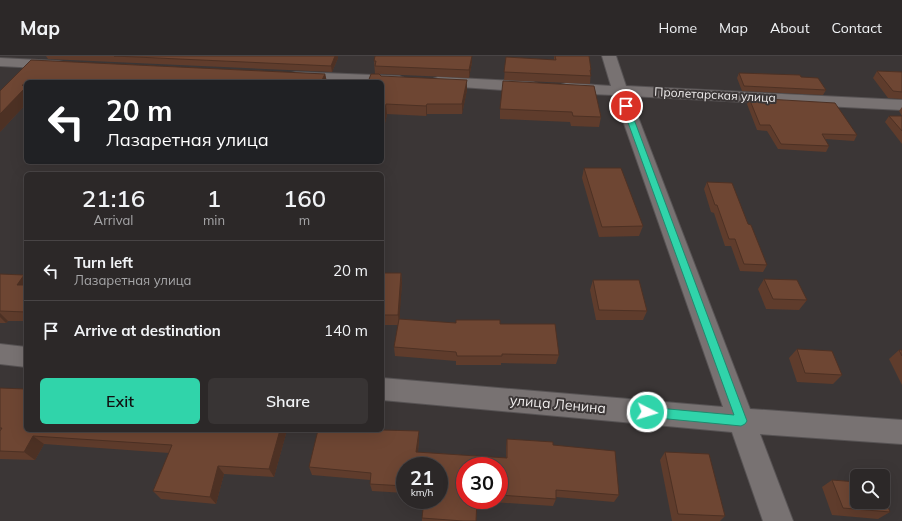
<!DOCTYPE html>
<meta charset="utf-8">
<style>
:root{--surface:#2c2828;--page:#383434;--text:#f1f3f6;--muted:#a6a6a8;--line:#484445;--accent:#30d4aa}
body{margin:0;font-family:Mulish,sans-serif;background:var(--page);color:var(--text);height:100vh;display:flex;flex-direction:column;font-size:15px;white-space:nowrap}
*{box-sizing:border-box;margin:0}
p{font-size:13px;color:var(--muted)}
.icon{flex:none;width:22px;height:22px;fill:none;stroke:currentColor;stroke-width:2;stroke-linecap:round;stroke-linejoin:round}
.map{position:relative;flex:1;overflow:hidden}
.side{position:absolute;left:24px;top:116px;width:360px;height:260px;display:flex;flex-direction:column;background:var(--surface);border-radius:6px;box-shadow:0 4px 16px #0002,0 0 0 1px var(--line)}
.side>*{flex:none}
.hud{position:absolute;left:24px;top:24px;width:360px;height:84px;border-radius:6px;box-shadow:0 4px 16px #0002,0 0 0 1px var(--line);background:#202124;color:#fff;overflow:hidden}
.tools{position:absolute;left:850px;top:413px;display:grid;gap:8px}
.tools a{display:grid;place-items:center;width:40px;height:40px;border-radius:6px;background:var(--surface);box-shadow:0 4px 16px #0002,0 0 0 1px var(--line);font-size:20px}
.speed{position:absolute;left:396px;top:401px;display:flex;gap:8px;font-size:20px;font-weight:700;text-align:center}
.speed>*{display:grid;place-content:center;width:52px;height:52px;border-radius:50%;background:var(--surface);box-shadow:0 4px 16px #0002,0 0 0 1px var(--line);line-height:1}
.speed small{font-size:10px;font-weight:400}
.speed .limit{border:6px solid #d22;background:#fff;color:#111}
.pin{position:absolute;display:grid;place-items:center;width:34px;height:34px;color:#fff;margin:-17px;border:2px solid #fff;border-radius:50%;box-shadow:0 1px 4px #0007}
.me{position:absolute;width:44px;margin:-22px;rotate:95deg;stroke-linejoin:round;filter:drop-shadow(0 0 3px #0008)}
.turn{display:flex;align-items:center;gap:14px;height:84px;padding:0 16px;font-size:18px}
.turn .icon{width:52px;height:52px;stroke-width:2.5}
.turn b{display:block;font-size:28px;line-height:34px}
.eta{display:flex;justify-content:space-evenly;align-items:center;height:68px;text-align:center}
.eta b{font-size:24px;font-weight:600;line-height:28px}
.button{display:flex;gap:8px;margin-top:auto;padding:8px 16px}
.button a{flex:1;height:46px;border-radius:6px;background:var(--accent);color:#111;font-size:16px;font-weight:600;line-height:46px;text-align:center}
.button a+a{background:var(--page);color:var(--text)}
ul{padding:0;list-style:none}
li{display:flex;align-items:center;gap:12px;height:60px;padding:0 16px;border-top:1px solid var(--line)}
li div{flex:1}
li b{display:block;font-size:15px}
li em{font-style:normal}
header{display:flex;align-items:center;gap:24px;box-sizing:border-box;height:56px;padding:0 20px;background:var(--surface);border-bottom:1px solid var(--line)}
header strong{font-size:19px}
nav{display:flex;gap:22px;margin-inline-start:auto;font-size:14px}
.map>svg:first-child{display:block}
</style>
<header>
<strong>Map</strong>
<nav><a>Home</a><a>Map</a><a>About</a><a>Contact</a></nav>
</header>
<div class="map">
<svg width="902" height="465" viewBox="0 0 902 465">
<rect width="100%" height="100%" fill="#3b3636"/>
<g fill="none" stroke-linecap="round" stroke-linejoin="round">
<g stroke="#575354" stroke-width="2">
<g id="minor">
<path d="M602,0H616L626,30L902,44V54L630,40L750,353L902,364V388L760,378L793,465H763L732,376L382,344V322L723,351L614,39L566,37L561,35L558,32L561,29L566,27L611,30Z"/>
<path d="M0,2L58,5L63,6L65,9L63,12L58,13L0,10Z"/>
<path d="M296,16L399,20L404,22L407,25L404,28L399,30L382,29V26H327L291,23L289,20L291,17Z"/>
<path d="M438,21L533,26L538,28L541,31L538,34L533,36L433,29L430,26L433,23Z"/>
<path d="M0,288L26,291V311L0,308Z"/>
</g>
</g>
<use href="#minor" fill="#787272" fill-rule="evenodd"/>
</g>
<g fill="#5f3c2c" fill-rule="evenodd">
<path d="M46,0H338V2L332,16L48,3Z"/>
<path d="M554,0H589L591,14L590,28L504,24L506,1L554,4Z"/>
<path d="M31,4L325,18L327,26H26V48L0,76Z"/>
<path d="M374,5L472,6L469,22L380,18L381,20L467,34L462,58H427L426,60L387,58L385,67H382V26L375,18Z"/>
<path d="M877,15L902,16V43L888,42L873,22Z"/>
<path d="M739,17L801,21L826,34L823,39L742,35L737,22Z"/>
<path d="M594,30L601,61L599,71L571,70L570,66L500,63V53Z"/>
<path d="M749,42L857,79L854,85L825,83L829,90L826,96L778,93L767,75L757,74L747,48Z"/>
<path d="M902,51V60L899,55Z"/>
<path d="M889,60H902V88L885,66Z"/>
<path d="M584,112L643,170L639,180L599,181L582,122Z"/>
<path d="M707,126L748,168L767,209L763,216L740,215L731,190H725L714,157L711,156L704,133Z"/>
<path d="M382,217H401L402,227L399,263L456,267L500,268L559,299L556,308L501,307V309H456V305L395,300L394,291L398,269H382Z"/>
<path d="M0,218L26,221V265H8L6,267H0Z"/>
<path d="M764,223L807,244L799,254L766,253L758,233Z"/>
<path d="M593,224L647,255L643,264H596L590,234Z"/>
<path d="M797,293L842,319L833,328L797,326L789,302Z"/>
<path d="M899,294H902V329L889,303Z"/>
<path d="M0,332L287,374L274,421L224,418L216,448L161,443L153,435L169,397L44,388L35,404L0,403Z"/>
<path d="M419,375V384L418,396L506,402V391L507,383L553,389L619,439L614,446L556,441V443L553,450L477,445L476,465H422V462L439,444L405,410V437L372,435L370,428V424L312,419L309,411ZM499,410V444H465Z"/>
<path d="M665,396L725,460L720,465H672L660,404Z"/>
<path d="M832,424L890,456L878,463L832,459L822,431Z"/>
</g>
<g fill="#4d3124">
<path d="M335,0H338V2L332,16L331,10Z"/>
<path d="M472,0V6L469,22V14Z"/>
<path d="M325,18L327,26H321Z"/>
<path d="M467,24V34L462,58V48Z"/>
<path d="M25,32L26,34V48L0,76V58Z"/>
<path d="M386,48L387,58L385,67L384,57Z"/>
<path d="M427,48V58L426,60V50Z"/>
<path d="M401,217L402,227L399,269L398,259Z"/>
<path d="M24,219L26,221V239L17,229Z"/>
<path d="M0,257L8,265L6,267L0,261Z"/>
<path d="M280,374H287L274,421L269,413Z"/>
<path d="M419,375V384L417,404L416,396Z"/>
<path d="M33,380L44,388L35,404L24,396Z"/>
<path d="M218,410L224,418L216,448L210,441Z"/>
</g>
<g fill="#6e4633" stroke="#4d3124">
<path d="M114,0H335L331,10Z"/>
<path d="M375,0H472L469,14L375,10L376,5H374Z"/>
<path d="M555,0H589L591,14H590L591,20L504,16L506,1L556,4Z"/>
<path d="M31,4L325,18L321,26H26V29H22L25,32L0,58V35Z"/>
<path d="M877,15L902,16V36L893,35Z"/>
<path d="M739,17L800,19L801,21L818,22L826,34L744,30Z"/>
<path d="M371,18H379L381,20L467,24L462,48H427L426,50L386,48L384,57H382V26H368Z"/>
<path d="M503,25L594,30L601,61L573,60L572,56L500,53Z"/>
<path d="M749,42L835,47L857,79L822,78L829,90L781,88L770,69H760Z"/>
<path d="M889,60H902V75Z"/>
<path d="M584,112H621L643,170L602,171Z"/>
<path d="M707,126L732,127L748,168L751,169L767,209L744,208L735,183H729L717,149H715Z"/>
<path d="M382,217H401L398,259H382Z"/>
<path d="M0,218L24,219L17,229H26V256L0,255Z"/>
<path d="M764,223L797,224L807,244L773,243Z"/>
<path d="M593,224H639L647,255L599,254Z"/>
<path d="M399,263L456,267V264H500V268H555L559,299L502,298V300H457L456,296L394,291Z"/>
<path d="M797,293L832,295L842,319L805,317Z"/>
<path d="M899,294H902V300Z"/>
<path d="M0,332L26,333V374H280L269,413L218,410L210,441L153,435L172,389L33,380L24,396L0,395V375L2,372H0Z"/>
<path d="M318,374H382L419,375L416,396L507,402V383L553,386V389L615,395L619,439L556,434V443L499,439V410H465V444H477L476,465H463L422,462L424,444H439V410H405V430L370,428L371,417L309,411Z"/>
<path d="M665,396L709,398L725,460L678,458Z"/>
<path d="M832,424L857,426V446H883V438L890,456L843,452Z"/>
</g>
<path fill="#30d4aa" stroke="#1f8a6e" d="M623,48L629,50L747,365L745,368L741,370L647,361L644,360L642,356L644,353L647,351L734,359L622,50Z"/>
<g text-anchor="middle" stroke-width="4" stroke-linejoin="round" paint-order="stroke">
<g font-size="12" fill="#efecec" stroke="#3b3636">
<text transform="translate(715 39) rotate(3)" y="4">Пролетарская улица</text>
</g>
<g font-size="14" fill="#efecec" stroke="#3b3636">
<text transform="translate(558 348) rotate(5)" y="5">улица Ленина</text>
</g>
</g>
</svg>
<div class="tools">
<a><svg class="icon" aria-label="search" viewBox="0 0 24 24"><circle cx="10" cy="10" r="6"/><path d="M15 15l6 6"/></svg></a>
</div>
<div class="speed"><div>21<small>km/h</small></div><div class="limit">30</div></div>
<div class="pin" style="left:626px;top:50px;background:#d93025"><svg class="icon" aria-label="arrive" viewBox="0 0 24 24"><path d="M6 21V4h12l-3 4 3 4H6"/></svg></div>
<svg class="me" style="left:647px;top:356px" viewBox="-20 -20 40 40"><circle r="17" fill="#30d4aa" stroke="#fff" stroke-width="3"/><path d="M0-11L8 9 0 5-8 9z" fill="#fff"/></svg>
<div class="hud">
<div class="turn"><svg class="icon" aria-label="left" viewBox="0 0 24 24"><path d="M17 20v-9H6M10 6l-5 5 5 5"/></svg><div><b>20 m</b>Лазаретная улица</div></div>
</div>
<section class="side">
<div class="eta">
<div><b>21:16</b><p>Arrival</p></div>
<div><b>1</b><p>min</p></div>
<div><b>160</b><p>m</p></div>
</div>
<ul>
<li><svg class="icon" aria-label="left" viewBox="0 0 24 24"><path d="M17 20v-9H6M10 6l-5 5 5 5"/></svg><div><b>Turn left</b><p>Лазаретная улица</p></div><em>20 m</em></li>
<li><svg class="icon" aria-label="arrive" viewBox="0 0 24 24"><path d="M6 21V4h12l-3 4 3 4H6"/></svg><div><b>Arrive at destination</b></div><em>140 m</em></li>
</ul>
<div class="button"><a>Exit</a><a>Share</a></div>
</section>
</div>
